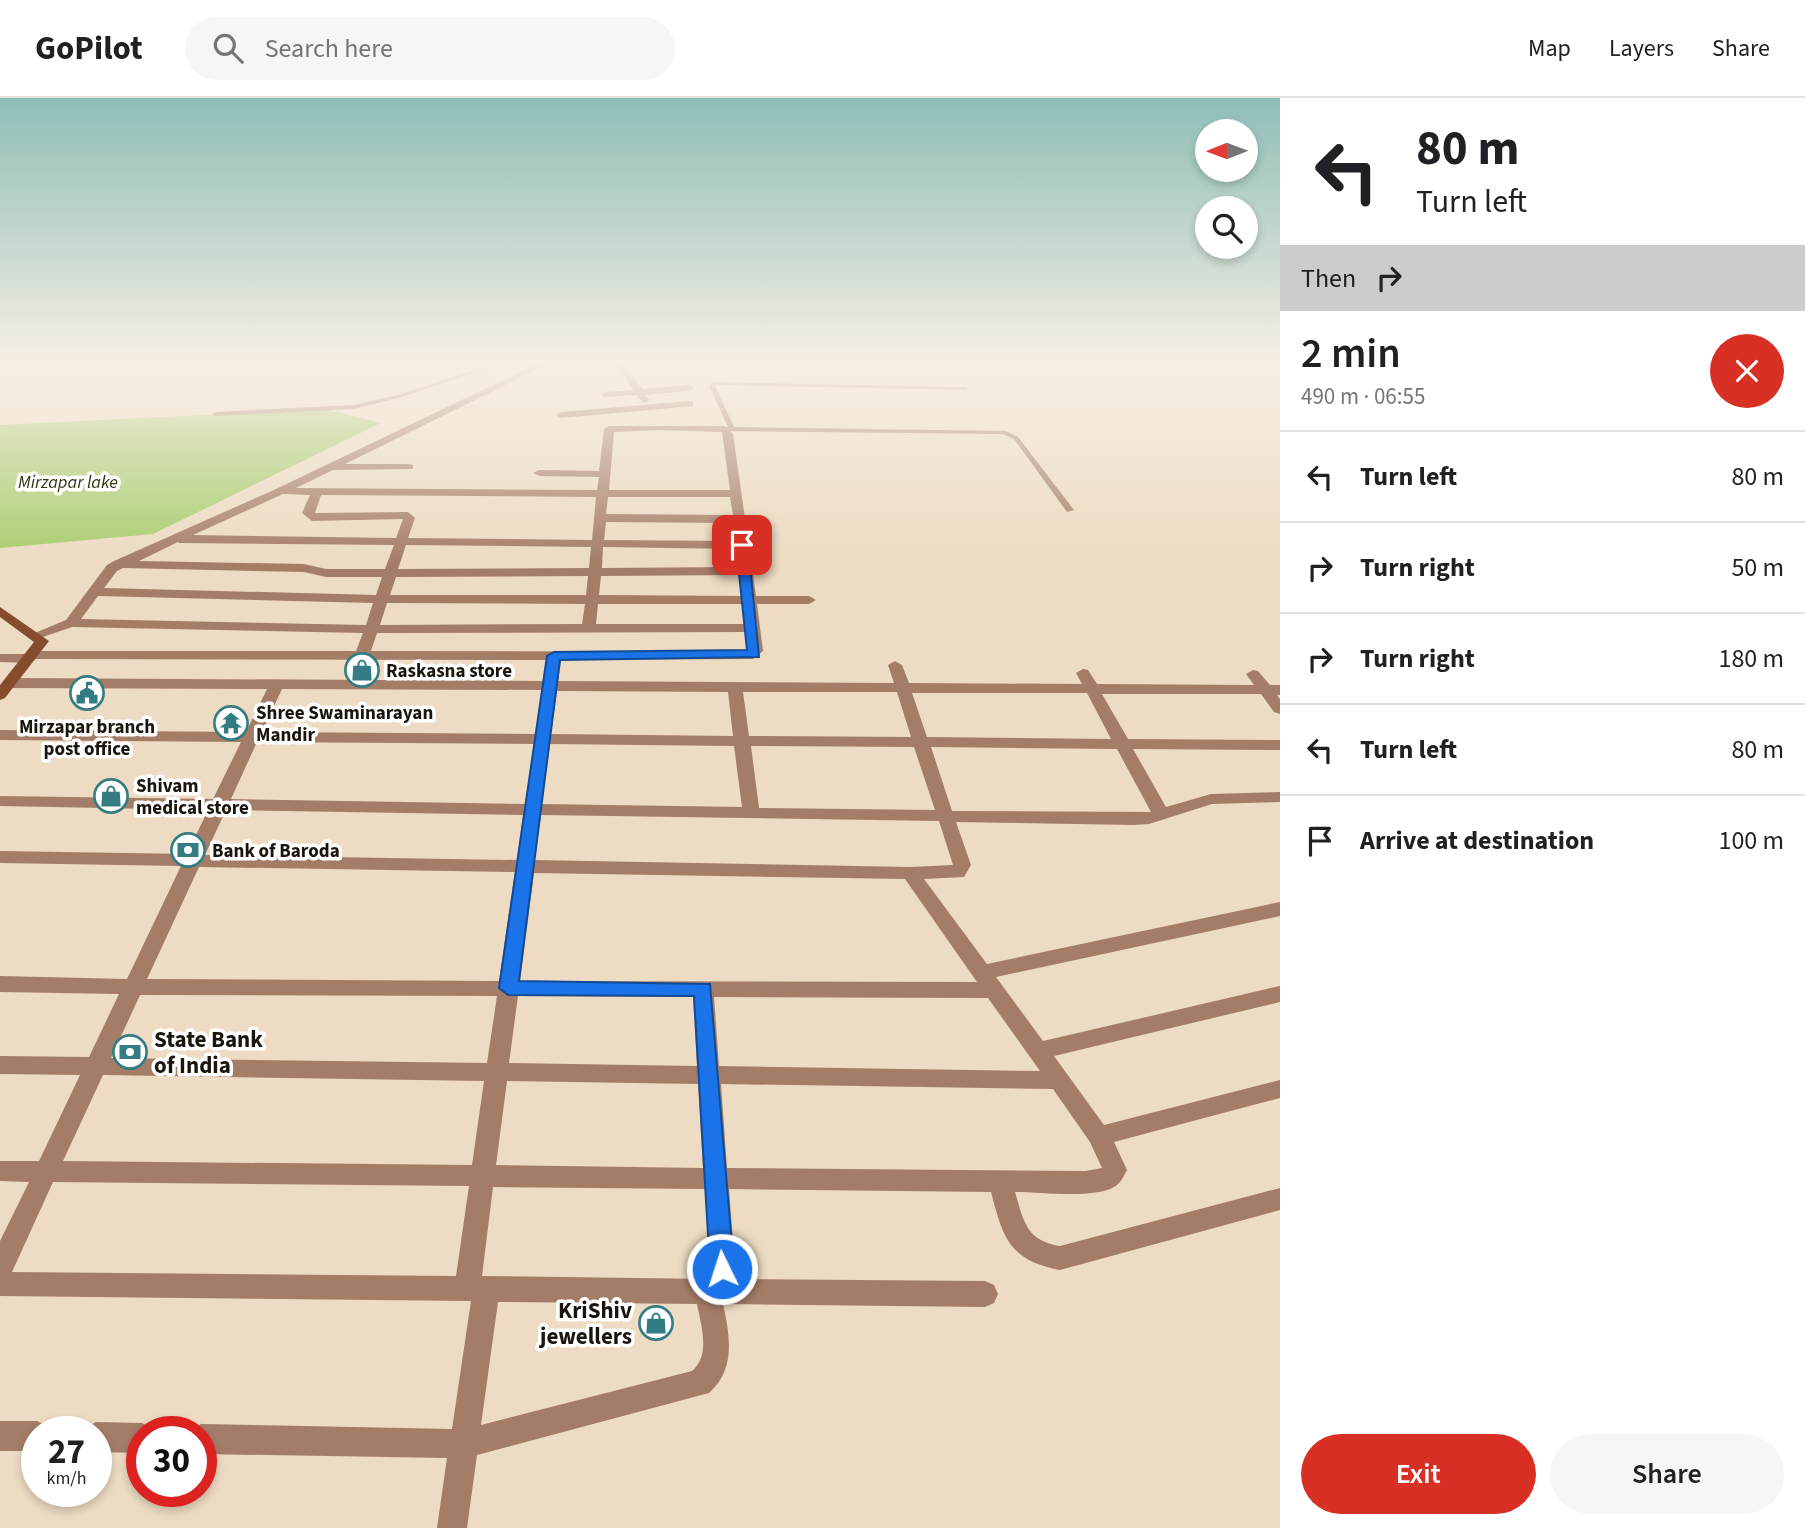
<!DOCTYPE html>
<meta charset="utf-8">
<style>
:root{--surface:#fff;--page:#f6f6f6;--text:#202124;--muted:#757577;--line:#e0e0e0;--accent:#d93025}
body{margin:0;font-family:"Source Sans 3",sans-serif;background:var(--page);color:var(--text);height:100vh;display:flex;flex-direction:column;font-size:26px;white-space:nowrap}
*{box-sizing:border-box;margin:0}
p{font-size:23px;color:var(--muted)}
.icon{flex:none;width:38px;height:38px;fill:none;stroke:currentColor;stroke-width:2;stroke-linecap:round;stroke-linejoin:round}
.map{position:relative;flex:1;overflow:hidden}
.sheet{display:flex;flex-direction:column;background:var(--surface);width:525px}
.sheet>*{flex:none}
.top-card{background:#fff;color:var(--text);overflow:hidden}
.needle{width:46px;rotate:269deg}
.tools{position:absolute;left:1195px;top:21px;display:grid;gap:14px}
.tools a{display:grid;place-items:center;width:63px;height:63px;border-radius:50%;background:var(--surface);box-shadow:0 4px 10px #0003;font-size:35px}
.speed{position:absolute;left:21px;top:1318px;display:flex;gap:14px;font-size:35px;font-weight:700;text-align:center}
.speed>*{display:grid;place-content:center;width:91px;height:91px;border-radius:50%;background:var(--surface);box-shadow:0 4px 10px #0003;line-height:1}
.speed small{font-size:18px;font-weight:400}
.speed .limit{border:10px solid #d22;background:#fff;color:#111}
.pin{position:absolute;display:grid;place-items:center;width:60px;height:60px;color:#fff;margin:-30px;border-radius:14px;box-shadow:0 4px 10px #0006}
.me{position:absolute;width:77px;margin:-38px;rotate:356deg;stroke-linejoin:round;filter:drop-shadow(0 0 5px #0008)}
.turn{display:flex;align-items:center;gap:24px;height:147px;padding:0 21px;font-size:32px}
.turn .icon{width:91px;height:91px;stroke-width:2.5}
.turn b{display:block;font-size:49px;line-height:60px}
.then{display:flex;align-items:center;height:66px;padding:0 21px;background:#0003;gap:14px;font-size:26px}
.round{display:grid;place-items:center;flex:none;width:74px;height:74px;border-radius:37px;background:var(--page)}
.headline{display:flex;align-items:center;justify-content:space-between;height:119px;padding:0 21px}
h1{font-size:42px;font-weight:600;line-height:52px}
.action{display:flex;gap:14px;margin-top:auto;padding:14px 21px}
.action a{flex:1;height:80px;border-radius:42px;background:var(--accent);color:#fff;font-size:28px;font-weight:600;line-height:80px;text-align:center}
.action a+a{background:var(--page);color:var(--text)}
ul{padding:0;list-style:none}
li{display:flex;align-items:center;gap:21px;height:91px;padding:0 21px;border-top:2px solid var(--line)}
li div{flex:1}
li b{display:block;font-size:26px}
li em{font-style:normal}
header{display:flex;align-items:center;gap:42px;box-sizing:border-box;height:98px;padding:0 35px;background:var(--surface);border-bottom:2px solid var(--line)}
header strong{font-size:33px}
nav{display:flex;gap:38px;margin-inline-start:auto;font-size:24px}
.search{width:490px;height:63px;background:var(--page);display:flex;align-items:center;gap:18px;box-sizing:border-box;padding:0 24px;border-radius:38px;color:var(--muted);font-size:26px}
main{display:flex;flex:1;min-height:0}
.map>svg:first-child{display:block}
</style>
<header>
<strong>GoPilot</strong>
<div class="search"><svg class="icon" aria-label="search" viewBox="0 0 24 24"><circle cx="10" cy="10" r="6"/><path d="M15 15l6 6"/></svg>Search here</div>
<nav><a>Map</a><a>Layers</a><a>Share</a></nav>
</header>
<main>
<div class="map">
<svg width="1280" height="1430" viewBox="0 0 1280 1430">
<rect width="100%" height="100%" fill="#eddbc3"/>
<path fill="#a8cc6e" d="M326,311L381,325L153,436L0,450V327Z"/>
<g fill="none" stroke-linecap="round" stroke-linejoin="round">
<g fill="#a47d68" fill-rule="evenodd">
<path d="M497,265H504L402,299L353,311L215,318L212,316L215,314L353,307L398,297Z"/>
<path d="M714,284L967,289L968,290L965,292L717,287L715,288L734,329L1006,333L1018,339L1074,412L1067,414L1014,341L1003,336L725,333L722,331L723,330L728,329L709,288Z"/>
</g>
<g fill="#a47d68" fill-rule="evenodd">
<path d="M539,265H550L345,366H409L413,367V371L333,372L296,390L597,392L599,379L539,378L533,375L539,372L599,373L604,331L609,328H725L733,336L756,498H809L816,502L809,506H757L763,553L753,561L561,562L558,583L894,585L888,567L895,563L902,567L909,585L1082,586L1076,575L1083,571L1088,572L1097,586L1254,587L1246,576L1253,572L1258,573L1270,587H1280V597H1277L1280,601V616L1274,614L1261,596H1102L1128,641L1280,642V652L1133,651L1166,709L1211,696L1280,694V704L1212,706L1149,726L1134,727L956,724L971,767L964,779L924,781L987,866L1280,804V818L996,879L1043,943L1280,888V904L1054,958L1104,1027L1280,982V1000L1114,1044L1127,1072C1124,1078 1120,1086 1114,1089C1093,1101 1040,1094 1015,1094C1024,1124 1026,1142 1060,1148L1280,1090V1112L1060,1172C1009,1162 1003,1140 991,1094L729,1091L736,1181L985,1183L994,1187L998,1196L994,1205L985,1209L723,1206C730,1238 736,1271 709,1295L477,1357L467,1430H437L447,1360L201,1356V1334H190L201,1326L452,1331L471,1203L0,1198V1143L29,1084L0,1083V1063H39L80,977L0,976V958L89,959L119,896L0,894V878L127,881L181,768L0,765V753L187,756L208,712L0,708V698L213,701L241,644L0,642V632L246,634L267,591L10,590L2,585L10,580L543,583L546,562L36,561L29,565L0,564V556H25L32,553H356L363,535L72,529L37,541L30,537L66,522L107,467L114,463L276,391ZM661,332L722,334L730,392H609L614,334ZM283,396L310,397L302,415L312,423L403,421L396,440L193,437ZM321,397L596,399L592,442L408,440L415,420L408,414L315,415ZM608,399H730L733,417L606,416ZM606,424L733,425L736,443L604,442ZM178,444L179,445L394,447L385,471H326L304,466L139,463ZM406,447L591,449L589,470L398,471ZM603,449L737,451L739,469L602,470ZM123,470L304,474L326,479H382L376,497L104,490L117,473ZM740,477L742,498L599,497L601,478ZM588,478L586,497H390L396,479ZM98,498L373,505L366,527L81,521ZM387,505L585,506L582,526L380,527ZM598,506H743L745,526H596ZM747,534L749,551L745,554L371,553L377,535ZM282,591L542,592L535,636L262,634ZM557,593L728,594L733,638L551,636ZM743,594H897L911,639L749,638ZM912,595H1087L1111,641L927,639ZM257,644L534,646L525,706L231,701ZM550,646L734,648L742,709L542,706ZM751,648L914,649L935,712L759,710ZM931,649L1117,651L1151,714L952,713ZM226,712L523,717L517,762L205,757ZM541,717L939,723L953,767L910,769L535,762ZM199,769L515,774L499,883L147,881ZM534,775L905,781L977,884L520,883ZM140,897L497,898L487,965L111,960ZM518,898L693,899L697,968L509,965ZM714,899L988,900L1040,973L719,968ZM103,977L484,983L472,1067L63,1063ZM507,983L698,986L703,1070L496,1067ZM721,986L1053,991L1090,1044L1102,1070L1086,1073L727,1070ZM53,1084L469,1088L456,1178L12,1174ZM493,1089L705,1091L710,1181L482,1178ZM498,1204L697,1206C701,1227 711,1257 692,1273L481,1327Z"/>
<path d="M616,265H624L642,291L689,287L694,290L689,293L645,297L649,302L644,305L636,297L603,299V295L606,294L633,292Z"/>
<path d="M689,303L693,304V308L561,320L556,317L561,314Z"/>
<path d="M0,1323H37L47,1328L50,1334H37V1353H0Z"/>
<path d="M96,1324L142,1325L152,1330L154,1334H142V1355L96,1354V1334H84L86,1329Z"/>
</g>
<path fill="#854d2e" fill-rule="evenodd" d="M0,509L49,543L5,600L0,602V587L34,544L0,519Z"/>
</g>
<linearGradient id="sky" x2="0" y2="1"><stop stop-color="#8ebeb7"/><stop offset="0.57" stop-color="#f7efe4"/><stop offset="1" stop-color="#f7efe4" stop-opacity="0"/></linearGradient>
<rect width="1280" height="465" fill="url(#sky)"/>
<path fill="#1a73e8" stroke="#114b97" stroke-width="2" d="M742,444L748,447L759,559L560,562L519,883L710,886L734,1171L730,1179L722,1182L714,1179L710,1171L694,898L508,897L499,890L547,558L554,554L747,552L736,447Z"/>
<defs>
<g id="shop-ring" transform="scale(1.75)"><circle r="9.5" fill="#fff" stroke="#347c83" stroke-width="1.5"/><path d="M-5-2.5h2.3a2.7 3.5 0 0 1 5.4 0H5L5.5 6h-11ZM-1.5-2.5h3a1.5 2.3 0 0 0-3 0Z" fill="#347c83"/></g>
<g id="civic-ring" transform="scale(1.75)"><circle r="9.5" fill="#fff" stroke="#347c83" stroke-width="1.5"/><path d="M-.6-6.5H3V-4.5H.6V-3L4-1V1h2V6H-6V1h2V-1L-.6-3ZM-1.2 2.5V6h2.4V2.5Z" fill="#347c83"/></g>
<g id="temple-ring" transform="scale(1.75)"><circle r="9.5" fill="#fff" stroke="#347c83" stroke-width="1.5"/><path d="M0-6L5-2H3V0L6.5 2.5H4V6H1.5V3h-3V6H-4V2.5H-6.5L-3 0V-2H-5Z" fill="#347c83"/></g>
<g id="bank-ring" transform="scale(1.75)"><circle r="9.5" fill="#fff" stroke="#347c83" stroke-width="1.5"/><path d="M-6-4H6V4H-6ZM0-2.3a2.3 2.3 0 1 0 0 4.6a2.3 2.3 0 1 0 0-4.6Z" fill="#347c83"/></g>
</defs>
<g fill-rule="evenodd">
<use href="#shop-ring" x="362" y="572"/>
<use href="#civic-ring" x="87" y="595"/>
<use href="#temple-ring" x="231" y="625"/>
<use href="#shop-ring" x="111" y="698"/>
<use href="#bank-ring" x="188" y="752"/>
<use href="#bank-ring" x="130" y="954"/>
<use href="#shop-ring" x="656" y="1225"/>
</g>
<g text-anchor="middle" stroke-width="7" stroke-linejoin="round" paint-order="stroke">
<g font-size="18" font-style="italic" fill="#2a3811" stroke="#fff">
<text x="68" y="390">Mirzapar lake</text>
</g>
<g font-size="19" font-weight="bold" fill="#1b150d" stroke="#fff" text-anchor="start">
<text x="386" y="579">Raskasna store</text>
<text x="256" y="621">Shree Swaminarayan<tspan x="256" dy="22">Mandir</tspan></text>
<text x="87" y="635" text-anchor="middle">Mirzapar branch<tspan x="87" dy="22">post office</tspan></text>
<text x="136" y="694">Shivam<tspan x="136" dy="22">medical store</tspan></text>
<text x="212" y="759">Bank of Baroda</text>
</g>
<g font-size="23" font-weight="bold" fill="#1b150d" stroke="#fff" text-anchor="start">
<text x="154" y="949">State Bank<tspan x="154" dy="26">of India</tspan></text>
<text x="632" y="1220" text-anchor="end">KriShiv<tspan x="632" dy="26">jewellers</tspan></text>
</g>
</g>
</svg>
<div class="tools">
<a><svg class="needle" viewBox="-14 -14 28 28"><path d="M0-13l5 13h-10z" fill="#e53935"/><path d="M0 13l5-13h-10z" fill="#757577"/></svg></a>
<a><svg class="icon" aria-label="search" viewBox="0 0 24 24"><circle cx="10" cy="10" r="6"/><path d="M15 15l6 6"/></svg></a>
</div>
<div class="speed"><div>27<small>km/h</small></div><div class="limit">30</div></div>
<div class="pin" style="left:742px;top:447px;background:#d93025"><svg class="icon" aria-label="arrive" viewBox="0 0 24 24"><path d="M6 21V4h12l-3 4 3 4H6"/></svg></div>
<svg class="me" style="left:722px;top:1171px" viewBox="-20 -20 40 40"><circle r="17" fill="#1a73e8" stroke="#fff" stroke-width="3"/><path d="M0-11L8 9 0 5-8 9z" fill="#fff"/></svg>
</div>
<section class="sheet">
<div class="top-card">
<div class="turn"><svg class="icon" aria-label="left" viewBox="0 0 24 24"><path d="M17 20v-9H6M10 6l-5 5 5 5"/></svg><div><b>80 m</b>Turn left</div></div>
<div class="then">Then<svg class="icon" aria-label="right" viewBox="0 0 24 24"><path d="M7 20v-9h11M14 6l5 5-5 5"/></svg></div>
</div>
<div class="headline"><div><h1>2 min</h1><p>490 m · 06:55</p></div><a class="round" style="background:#d93025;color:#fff"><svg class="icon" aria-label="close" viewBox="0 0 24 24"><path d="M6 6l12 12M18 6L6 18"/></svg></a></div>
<ul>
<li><svg class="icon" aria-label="left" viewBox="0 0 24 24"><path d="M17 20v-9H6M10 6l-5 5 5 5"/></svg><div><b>Turn left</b></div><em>80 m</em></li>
<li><svg class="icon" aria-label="right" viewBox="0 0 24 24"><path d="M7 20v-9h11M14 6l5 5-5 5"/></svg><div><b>Turn right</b></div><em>50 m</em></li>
<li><svg class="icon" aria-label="right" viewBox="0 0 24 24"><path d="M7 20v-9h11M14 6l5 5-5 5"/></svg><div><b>Turn right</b></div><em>180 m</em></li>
<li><svg class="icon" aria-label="left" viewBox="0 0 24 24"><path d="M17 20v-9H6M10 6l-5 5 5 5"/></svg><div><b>Turn left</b></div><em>80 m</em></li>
<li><svg class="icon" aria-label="arrive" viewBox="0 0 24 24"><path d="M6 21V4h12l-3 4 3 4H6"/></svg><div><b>Arrive at destination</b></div><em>100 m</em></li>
</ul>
<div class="action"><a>Exit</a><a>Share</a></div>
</section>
</main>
